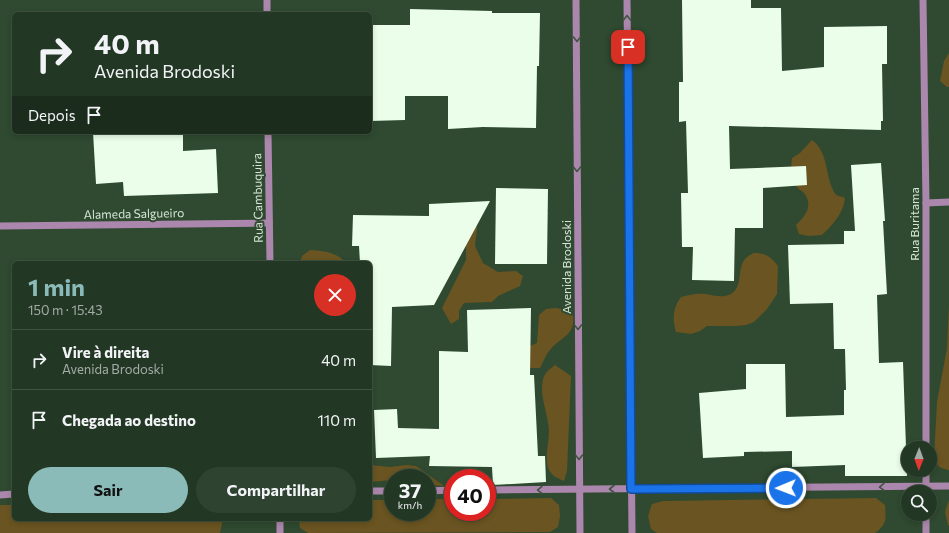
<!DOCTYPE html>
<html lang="pt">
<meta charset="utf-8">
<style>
:root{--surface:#233824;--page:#2f4331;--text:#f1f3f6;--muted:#a3aca6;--line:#405241;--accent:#8bbbb9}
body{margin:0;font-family:Commissioner,sans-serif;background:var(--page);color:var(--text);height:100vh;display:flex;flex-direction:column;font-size:15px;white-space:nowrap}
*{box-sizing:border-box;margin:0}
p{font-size:13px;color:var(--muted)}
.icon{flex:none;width:22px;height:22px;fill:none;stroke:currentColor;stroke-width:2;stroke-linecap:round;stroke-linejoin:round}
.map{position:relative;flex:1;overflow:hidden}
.panel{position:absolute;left:12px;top:261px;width:360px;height:260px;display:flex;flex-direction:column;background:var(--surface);border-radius:6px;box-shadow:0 2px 6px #0003,0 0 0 1px var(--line)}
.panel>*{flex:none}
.hud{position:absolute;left:12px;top:12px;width:360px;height:122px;border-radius:6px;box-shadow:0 2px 6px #0003,0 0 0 1px var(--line);background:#233824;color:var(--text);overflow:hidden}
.needle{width:26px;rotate:181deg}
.tools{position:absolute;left:901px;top:441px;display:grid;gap:8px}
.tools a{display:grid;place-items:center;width:36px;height:36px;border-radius:50%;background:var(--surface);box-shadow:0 2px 6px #0003,0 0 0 1px var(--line);font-size:20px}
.speed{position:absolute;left:384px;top:469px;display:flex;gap:8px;font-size:20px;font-weight:700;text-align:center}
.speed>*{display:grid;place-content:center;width:52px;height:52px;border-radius:50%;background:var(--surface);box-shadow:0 2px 6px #0003,0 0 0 1px var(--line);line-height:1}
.speed small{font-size:10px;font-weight:400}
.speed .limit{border:6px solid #d22;background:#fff;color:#111}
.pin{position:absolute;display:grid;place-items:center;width:34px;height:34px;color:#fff;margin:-17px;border-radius:8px;box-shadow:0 2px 6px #0006}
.me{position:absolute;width:44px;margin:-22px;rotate:269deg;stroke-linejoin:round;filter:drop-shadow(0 0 3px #0008)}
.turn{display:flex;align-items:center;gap:14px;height:84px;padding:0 16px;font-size:18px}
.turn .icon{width:52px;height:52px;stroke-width:2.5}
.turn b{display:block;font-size:28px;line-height:34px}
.then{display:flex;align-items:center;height:38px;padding:0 16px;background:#0003;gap:8px;font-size:15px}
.round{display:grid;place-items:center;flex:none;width:42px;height:42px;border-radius:21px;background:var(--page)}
.overview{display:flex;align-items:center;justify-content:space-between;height:68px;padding:0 16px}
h1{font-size:24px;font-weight:700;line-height:30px;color:var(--accent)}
.button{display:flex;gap:8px;margin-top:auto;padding:8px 16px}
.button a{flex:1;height:46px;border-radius:24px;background:var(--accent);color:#111;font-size:16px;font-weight:700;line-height:46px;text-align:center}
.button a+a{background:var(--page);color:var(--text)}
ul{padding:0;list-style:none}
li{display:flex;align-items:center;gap:12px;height:60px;padding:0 16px;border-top:1px solid var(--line)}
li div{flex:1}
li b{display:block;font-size:15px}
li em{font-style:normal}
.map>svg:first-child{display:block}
</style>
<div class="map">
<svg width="949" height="533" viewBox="0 0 949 533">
<rect width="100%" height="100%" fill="#2f4a30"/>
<g fill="#6a5421">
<path d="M949,53V87H947L940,81L944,61Z"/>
<path d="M812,140C830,153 824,178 836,195L845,198C844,212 833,225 822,235L809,236L799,234L796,225C806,216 814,204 803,192C801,190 798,189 796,186C790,178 791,167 792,158L800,153Z"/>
<path d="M475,220L477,228L475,246L483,263L498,272L516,271L523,276L520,286L498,296L492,302L464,303L459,311V319L451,324L442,308L466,260V241Z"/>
<path d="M310,250C323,251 337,252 346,263H300L302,256Z"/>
<path d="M754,253C766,253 771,257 778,266L777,294L767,309L754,322L746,325L736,326H707L700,331L691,334L676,332C672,318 673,308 681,297C689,295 697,293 706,294C711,295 719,297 725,296C746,292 735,268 746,258C748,256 752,254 754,253Z"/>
<path d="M949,305V470H948L939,467L934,458L937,402L947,348Z"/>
<path d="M555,308L572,310C578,336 562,335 549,351C545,356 543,363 540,368H512L523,349L537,343L539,315L546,309Z"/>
<path d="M555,365L571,376L567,471L564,481C557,478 552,476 549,470C544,458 549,443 549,430C548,413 539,396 543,379C545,372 550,369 555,365Z"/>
<path d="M370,465L390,467L407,465L416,466L444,486L427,485V478H393V480L370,482Z"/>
<path d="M551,498L559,505L560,516L558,527L550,532L308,533L300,528L299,519H370V500H393V512H427V499H453V512H487V499Z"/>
<path d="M876,498L885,505C886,520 887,524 875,533H657L651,529L648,516L652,504L663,501Z"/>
<path d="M949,500V526L948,525L945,512Z"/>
<path d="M0,505H14V519H223L220,533H0Z"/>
</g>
<g fill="#eafeea">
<path d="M682,0H751V8H781L782,71L824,67V27L887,26V64H882L883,121H881V130L729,126L730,169L806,166L807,185L763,188V228H735L734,281L692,280L693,247H682L681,193H688L686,121L679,122V82H683Z"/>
<path d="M410,9L492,11V13H540L539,66H537L536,128L483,127L448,129V96H405V120L370,121V25H410Z"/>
<path d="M93,132H183V151L216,149L218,193L124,196L123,182L96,184Z"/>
<path d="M881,163L885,221H883L887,294L877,295L879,363L903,362L907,476H845V465L792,467V451L744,452V456L703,458L699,393L746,389V364H785L786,417L844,415V390H846L845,349H834L833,303L790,304L788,245L844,244V231H855L851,165Z"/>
<path d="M496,188L548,189L547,264H495Z"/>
<path d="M490,201L434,305L392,307L391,366L370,365V263H360L359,246H352L353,215L429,216V204Z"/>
<path d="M531,308L530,375H534L538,456H545L546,482L493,485L492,467L429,466L430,456L376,458L374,410L397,409L398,428L439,429V351L468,352L467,310Z"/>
</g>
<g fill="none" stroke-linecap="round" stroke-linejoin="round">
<g stroke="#ac87ad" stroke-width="7">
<path d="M267,0V14"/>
<path d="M576,0L580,533"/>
<path d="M627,0L632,533"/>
<path d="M923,0L926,203V448"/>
<path d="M268,132L270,263"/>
<path d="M926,203L949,202"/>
<path d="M0,226L269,223"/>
<path d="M926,470V492"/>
<path d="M487,490L949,486"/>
<path d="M370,491H393"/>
<path d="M427,491L453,490"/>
<path d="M0,495L14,494"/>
<path d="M926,514V533"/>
<path d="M280,519V533"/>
</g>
</g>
<defs><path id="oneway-chevron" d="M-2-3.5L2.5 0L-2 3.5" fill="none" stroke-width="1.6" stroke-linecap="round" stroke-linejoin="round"/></defs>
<g stroke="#425343">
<use href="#oneway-chevron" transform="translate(627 18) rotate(-90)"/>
<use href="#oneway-chevron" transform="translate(577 39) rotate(90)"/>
<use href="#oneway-chevron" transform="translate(577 169) rotate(90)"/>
<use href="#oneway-chevron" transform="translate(578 327) rotate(90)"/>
<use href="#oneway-chevron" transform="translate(579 457) rotate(90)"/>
<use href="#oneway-chevron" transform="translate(882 487) rotate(179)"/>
<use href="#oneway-chevron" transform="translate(612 489) rotate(-180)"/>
<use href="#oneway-chevron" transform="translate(540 490) rotate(179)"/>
</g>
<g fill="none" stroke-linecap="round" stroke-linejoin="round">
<g stroke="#114b97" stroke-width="10">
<path id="route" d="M628,47L631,489L786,488"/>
</g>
<use href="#route" stroke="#1a73e8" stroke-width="7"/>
</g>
<g text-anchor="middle" stroke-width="4" stroke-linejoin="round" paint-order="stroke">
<g font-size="12" fill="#d6e6d6" stroke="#2f4a30">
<text transform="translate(258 198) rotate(-91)" y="4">Rua Cambuquira</text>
<text transform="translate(134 214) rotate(-1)" y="4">Alameda Salgueiro</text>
<text transform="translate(915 224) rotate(-90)" y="4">Rua Buritama</text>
<text transform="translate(567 267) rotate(-90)" y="4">Avenida Brodoski</text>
</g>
</g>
</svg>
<div class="tools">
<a><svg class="needle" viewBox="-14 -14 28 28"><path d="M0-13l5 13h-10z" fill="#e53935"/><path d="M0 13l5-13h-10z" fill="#a3aca6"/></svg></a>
<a><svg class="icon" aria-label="search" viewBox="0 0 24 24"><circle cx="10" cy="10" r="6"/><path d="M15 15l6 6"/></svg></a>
</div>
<div class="speed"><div>37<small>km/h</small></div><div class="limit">40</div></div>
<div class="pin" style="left:628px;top:47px;background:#d93025"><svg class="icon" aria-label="arrive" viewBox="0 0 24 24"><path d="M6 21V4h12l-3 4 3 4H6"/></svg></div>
<svg class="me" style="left:786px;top:488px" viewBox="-20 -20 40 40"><circle r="17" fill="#1a73e8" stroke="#fff" stroke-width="3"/><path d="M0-11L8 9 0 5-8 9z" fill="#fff"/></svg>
<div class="hud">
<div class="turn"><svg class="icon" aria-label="right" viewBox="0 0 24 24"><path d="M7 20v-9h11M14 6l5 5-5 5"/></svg><div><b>40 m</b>Avenida Brodoski</div></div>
<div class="then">Depois<svg class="icon" aria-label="arrive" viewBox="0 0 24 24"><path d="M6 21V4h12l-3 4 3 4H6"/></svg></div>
</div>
<section class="panel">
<div class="overview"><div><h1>1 min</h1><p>150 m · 15:43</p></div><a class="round" style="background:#d93025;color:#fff"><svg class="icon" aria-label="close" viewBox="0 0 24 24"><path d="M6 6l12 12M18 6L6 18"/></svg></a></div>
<ul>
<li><svg class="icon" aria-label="right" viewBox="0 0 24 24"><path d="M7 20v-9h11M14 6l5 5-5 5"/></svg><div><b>Vire à direita</b><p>Avenida Brodoski</p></div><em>40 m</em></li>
<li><svg class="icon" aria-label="arrive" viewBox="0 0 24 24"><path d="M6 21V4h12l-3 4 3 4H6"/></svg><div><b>Chegada ao destino</b></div><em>110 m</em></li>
</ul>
<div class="button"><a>Sair</a><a>Compartilhar</a></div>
</section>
</div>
